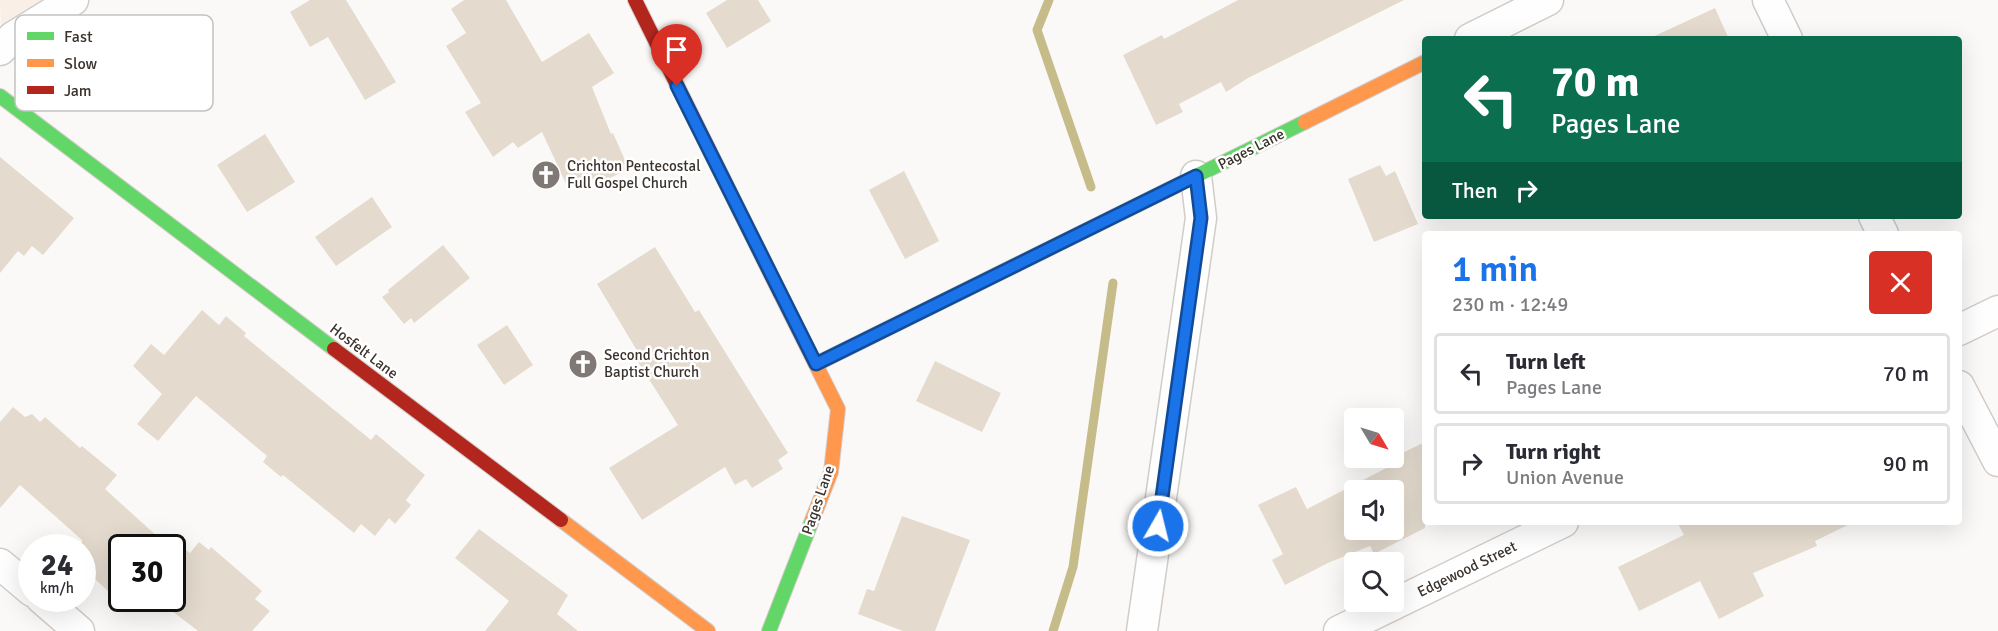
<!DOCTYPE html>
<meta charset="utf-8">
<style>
:root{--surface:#fff;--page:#f2f2f3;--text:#2b2b33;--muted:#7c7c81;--line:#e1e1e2;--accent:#1a73e8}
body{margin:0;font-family:Signika,sans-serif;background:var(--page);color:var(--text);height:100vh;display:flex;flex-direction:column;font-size:22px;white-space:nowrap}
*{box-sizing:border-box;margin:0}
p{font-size:20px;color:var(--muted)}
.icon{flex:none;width:33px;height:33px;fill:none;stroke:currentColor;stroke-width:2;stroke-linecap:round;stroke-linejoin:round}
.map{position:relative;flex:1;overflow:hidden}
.side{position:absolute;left:1422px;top:231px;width:540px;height:294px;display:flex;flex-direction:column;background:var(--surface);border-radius:6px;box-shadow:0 6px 24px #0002}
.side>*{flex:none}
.top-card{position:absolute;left:1422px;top:36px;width:540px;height:183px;border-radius:6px;box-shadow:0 6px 24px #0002;background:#0b6e4f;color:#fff;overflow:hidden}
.needle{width:39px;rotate:128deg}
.fabs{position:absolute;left:1344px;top:408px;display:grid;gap:12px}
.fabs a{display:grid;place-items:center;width:60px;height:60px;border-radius:6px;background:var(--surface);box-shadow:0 6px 24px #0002;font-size:30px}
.speed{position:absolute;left:18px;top:534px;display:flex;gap:12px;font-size:30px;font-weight:700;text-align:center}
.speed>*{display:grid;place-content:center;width:78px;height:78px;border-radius:50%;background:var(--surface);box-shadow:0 6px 24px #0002;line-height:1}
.speed small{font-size:15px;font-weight:400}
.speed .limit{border:3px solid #111;border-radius:9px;background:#fff;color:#111}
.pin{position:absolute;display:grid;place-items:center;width:51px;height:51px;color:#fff;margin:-62px -26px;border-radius:50% 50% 50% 0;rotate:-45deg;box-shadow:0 0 6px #0007}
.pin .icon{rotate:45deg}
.me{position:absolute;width:66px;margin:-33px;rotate:8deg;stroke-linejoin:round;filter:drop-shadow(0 0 4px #0008)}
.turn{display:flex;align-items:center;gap:21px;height:126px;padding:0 30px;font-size:27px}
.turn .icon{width:78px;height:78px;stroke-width:2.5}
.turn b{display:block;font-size:42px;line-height:51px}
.then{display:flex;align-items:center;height:57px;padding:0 30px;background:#0003;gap:12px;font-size:22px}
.round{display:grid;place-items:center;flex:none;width:63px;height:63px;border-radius:6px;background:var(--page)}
.headline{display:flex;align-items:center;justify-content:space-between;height:102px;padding:0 30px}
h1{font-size:36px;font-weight:600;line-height:45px;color:var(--accent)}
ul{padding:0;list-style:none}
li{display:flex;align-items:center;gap:18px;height:81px;margin:0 12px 9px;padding:0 18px;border:3px solid var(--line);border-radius:6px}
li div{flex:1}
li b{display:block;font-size:22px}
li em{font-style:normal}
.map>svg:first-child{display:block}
</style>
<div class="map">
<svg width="1998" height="631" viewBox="0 0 1998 631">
<rect width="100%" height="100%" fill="#fbf9f7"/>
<path fill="#f9efe7" d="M0,0H41L1,25Z"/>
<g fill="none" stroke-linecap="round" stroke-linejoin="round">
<g stroke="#c5bc8a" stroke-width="9">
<path d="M1049,0L1037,30L1091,187"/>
<path d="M1053,631L1073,567L1113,283"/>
</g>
</g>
<g fill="#e4dbce" fill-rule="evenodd">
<path d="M310,0H346L396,82L365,100L328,37L310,47L290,12Z"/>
<path d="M464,0H506L542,62L589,33L614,73L592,87L611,134L613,133L629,169L595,185L591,175L567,186L542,132L518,148L513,142L493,157L465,112L481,103L446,46L466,33L451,9Z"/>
<path d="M727,0H758L771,21L727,48L706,13Z"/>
<path d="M1238,0H1404L1248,78L1226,92L1221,82L1179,104L1183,112L1156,125L1123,55L1162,35L1164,39Z"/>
<path d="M1715,8L1729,39H1648Z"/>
<path d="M265,134L295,182L247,212L217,165Z"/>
<path d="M0,157L74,218L43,255L32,246L24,256L18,251L0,273Z"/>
<path d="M1380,165L1386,176L1395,171L1418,224L1374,242L1348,179Z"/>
<path d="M904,171L939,241L905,259L869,190Z"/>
<path d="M372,197L392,227L336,266L315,237Z"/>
<path d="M443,245L470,278L414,323L411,318L404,324L382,297L389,292L388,290Z"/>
<path d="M655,247L695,312L699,310L788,453L778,460L783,469L752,488L746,479L735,485L725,467L642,520L609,468L678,425L638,362L642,359L597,284Z"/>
<path d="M202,310L219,325L226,316L246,333L244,336L371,440L376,434L425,475L406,500L411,505L395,524L389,518L375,536L361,524L354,533L283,475L281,477L263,462L267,456L196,396L158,441L137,424L162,394L133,366L151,344L164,355Z"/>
<path d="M507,325L533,365L504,385L477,345Z"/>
<path d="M935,361L1001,393L982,432L916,401Z"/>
<path d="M13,407L25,417L32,414L40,422L45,417L80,448L82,446L117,475L105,489L170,548H122V604L82,567V540L20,485L0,508V422Z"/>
<path d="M1425,442V528L1374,554L1370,546L1330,562L1285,585L1272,560L1283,554L1258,505L1296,487L1307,509L1394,464V457ZM1354,490H1394V530H1354Z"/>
<path d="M902,516L970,540L935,631H903L858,614L867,589L874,591Z"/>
<path d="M1677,522H1854L1815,541L1817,546L1753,573L1764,596L1719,619L1700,581L1639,611L1618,567L1684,535Z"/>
<path d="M479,529L568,595L557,614L578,631H485L509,601L455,558Z"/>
<path d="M199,542L209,550L211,547L262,591L255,599L270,611L252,631H198L172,611V566L186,550L190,553Z"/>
</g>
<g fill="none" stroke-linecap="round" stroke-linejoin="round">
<g stroke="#d1ccc8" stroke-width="33">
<g id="street">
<path d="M1768,0L1787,39"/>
<path d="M1470,39L1548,0"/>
<path d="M0,50L13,37L73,0"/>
<path d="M1874,216L1883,234"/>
<path d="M1959,330L1998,311"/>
<path d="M1959,386L1998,461"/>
<path d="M0,564L32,591"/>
<path d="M41,598L79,631"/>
<path d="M1142,631L1201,218L1196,176"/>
<path d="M1339,631L1563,522"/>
</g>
</g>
<g stroke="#d1ccc8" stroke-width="16">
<g id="fast">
<path d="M0,96L334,349"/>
<path d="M816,364L1305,122"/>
<path d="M769,631L813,518"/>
</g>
</g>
<g stroke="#d1ccc8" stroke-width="16">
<g id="slow">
<path d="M1305,122L1425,62"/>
<path d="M780,293L838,409L831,472L813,518"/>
<path d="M561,520L708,631"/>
</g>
</g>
<g stroke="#d1ccc8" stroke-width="16">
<g id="jam">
<path d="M635,0L780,293"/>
<path d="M334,349L561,520"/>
</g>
</g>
<use href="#street" stroke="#fefefe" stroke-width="30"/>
<use href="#fast" stroke="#63d668" stroke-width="14"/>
<use href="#slow" stroke="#ff974d" stroke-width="14"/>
<use href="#jam" stroke="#b3261e" stroke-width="14"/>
</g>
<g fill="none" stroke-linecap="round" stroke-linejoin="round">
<g stroke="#114b97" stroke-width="15">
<path id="route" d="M677,86L816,364L1196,176L1201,218L1158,526"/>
</g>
<use href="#route" stroke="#1a73e8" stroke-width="10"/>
</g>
<defs>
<g id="church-disc" transform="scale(1.5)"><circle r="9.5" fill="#7f7874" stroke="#fff"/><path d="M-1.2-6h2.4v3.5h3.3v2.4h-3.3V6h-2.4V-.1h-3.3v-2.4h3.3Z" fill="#fff"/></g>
</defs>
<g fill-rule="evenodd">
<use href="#church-disc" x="546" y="175"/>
<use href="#church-disc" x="583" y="364"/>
</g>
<g text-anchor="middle" stroke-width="5" stroke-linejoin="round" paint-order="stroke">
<g font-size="15" fill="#3c332d" stroke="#fff">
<text transform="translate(1251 149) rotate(-27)" y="5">Pages Lane</text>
<text transform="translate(364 351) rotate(37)" y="5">Hosfelt Lane</text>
<text transform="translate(818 500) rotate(-71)" y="5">Pages Lane</text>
<text transform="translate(1467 569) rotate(-26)" y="5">Edgewood Street</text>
</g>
<g font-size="15" fill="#3c332d" stroke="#fff" text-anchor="start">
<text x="567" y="171">Crichton Pentecostal<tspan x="567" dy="17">Full Gospel Church</tspan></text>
<text x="604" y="360">Second Crichton<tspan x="604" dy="17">Baptist Church</tspan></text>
</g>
</g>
<rect x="15" y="15" width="198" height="96" rx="9" fill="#fff" stroke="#c4c2c0" stroke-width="1.5"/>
<rect x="27" y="32" width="27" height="8" fill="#63d668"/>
<rect x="27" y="59" width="27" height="8" fill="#ff974d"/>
<rect x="27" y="86" width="27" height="8" fill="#b3261e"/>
<g font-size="16" fill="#3c332d">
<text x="64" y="42">Fast</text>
<text x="64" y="69">Slow</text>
<text x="64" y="96">Jam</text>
</g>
</svg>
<div class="fabs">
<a><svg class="needle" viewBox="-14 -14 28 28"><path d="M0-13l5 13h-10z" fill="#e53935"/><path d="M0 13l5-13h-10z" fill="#7c7c81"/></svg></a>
<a><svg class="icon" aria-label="sound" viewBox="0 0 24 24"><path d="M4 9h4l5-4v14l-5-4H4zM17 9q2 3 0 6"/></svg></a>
<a><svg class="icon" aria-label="search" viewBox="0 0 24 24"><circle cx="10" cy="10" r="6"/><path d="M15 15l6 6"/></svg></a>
</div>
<div class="speed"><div>24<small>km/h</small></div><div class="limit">30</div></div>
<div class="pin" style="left:677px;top:86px;background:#d93025"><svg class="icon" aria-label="arrive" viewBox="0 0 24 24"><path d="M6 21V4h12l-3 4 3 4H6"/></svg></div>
<svg class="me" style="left:1158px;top:526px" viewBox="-20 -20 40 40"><circle r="17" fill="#1a73e8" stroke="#fff" stroke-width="3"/><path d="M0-11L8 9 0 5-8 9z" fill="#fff"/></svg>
<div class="top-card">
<div class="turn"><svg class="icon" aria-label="left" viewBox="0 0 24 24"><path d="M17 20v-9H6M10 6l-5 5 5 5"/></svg><div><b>70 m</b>Pages Lane</div></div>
<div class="then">Then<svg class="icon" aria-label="right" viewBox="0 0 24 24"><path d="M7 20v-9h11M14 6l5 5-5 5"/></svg></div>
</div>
<section class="side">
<div class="headline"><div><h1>1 min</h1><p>230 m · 12:49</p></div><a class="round" style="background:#d93025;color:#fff"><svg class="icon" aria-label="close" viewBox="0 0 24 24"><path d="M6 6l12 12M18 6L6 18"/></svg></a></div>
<ul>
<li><svg class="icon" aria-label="left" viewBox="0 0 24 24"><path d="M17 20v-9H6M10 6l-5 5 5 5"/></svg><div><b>Turn left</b><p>Pages Lane</p></div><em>70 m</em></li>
<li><svg class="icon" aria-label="right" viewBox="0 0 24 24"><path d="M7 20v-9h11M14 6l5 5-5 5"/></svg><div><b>Turn right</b><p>Union Avenue</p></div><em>90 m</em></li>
</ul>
</section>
</div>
